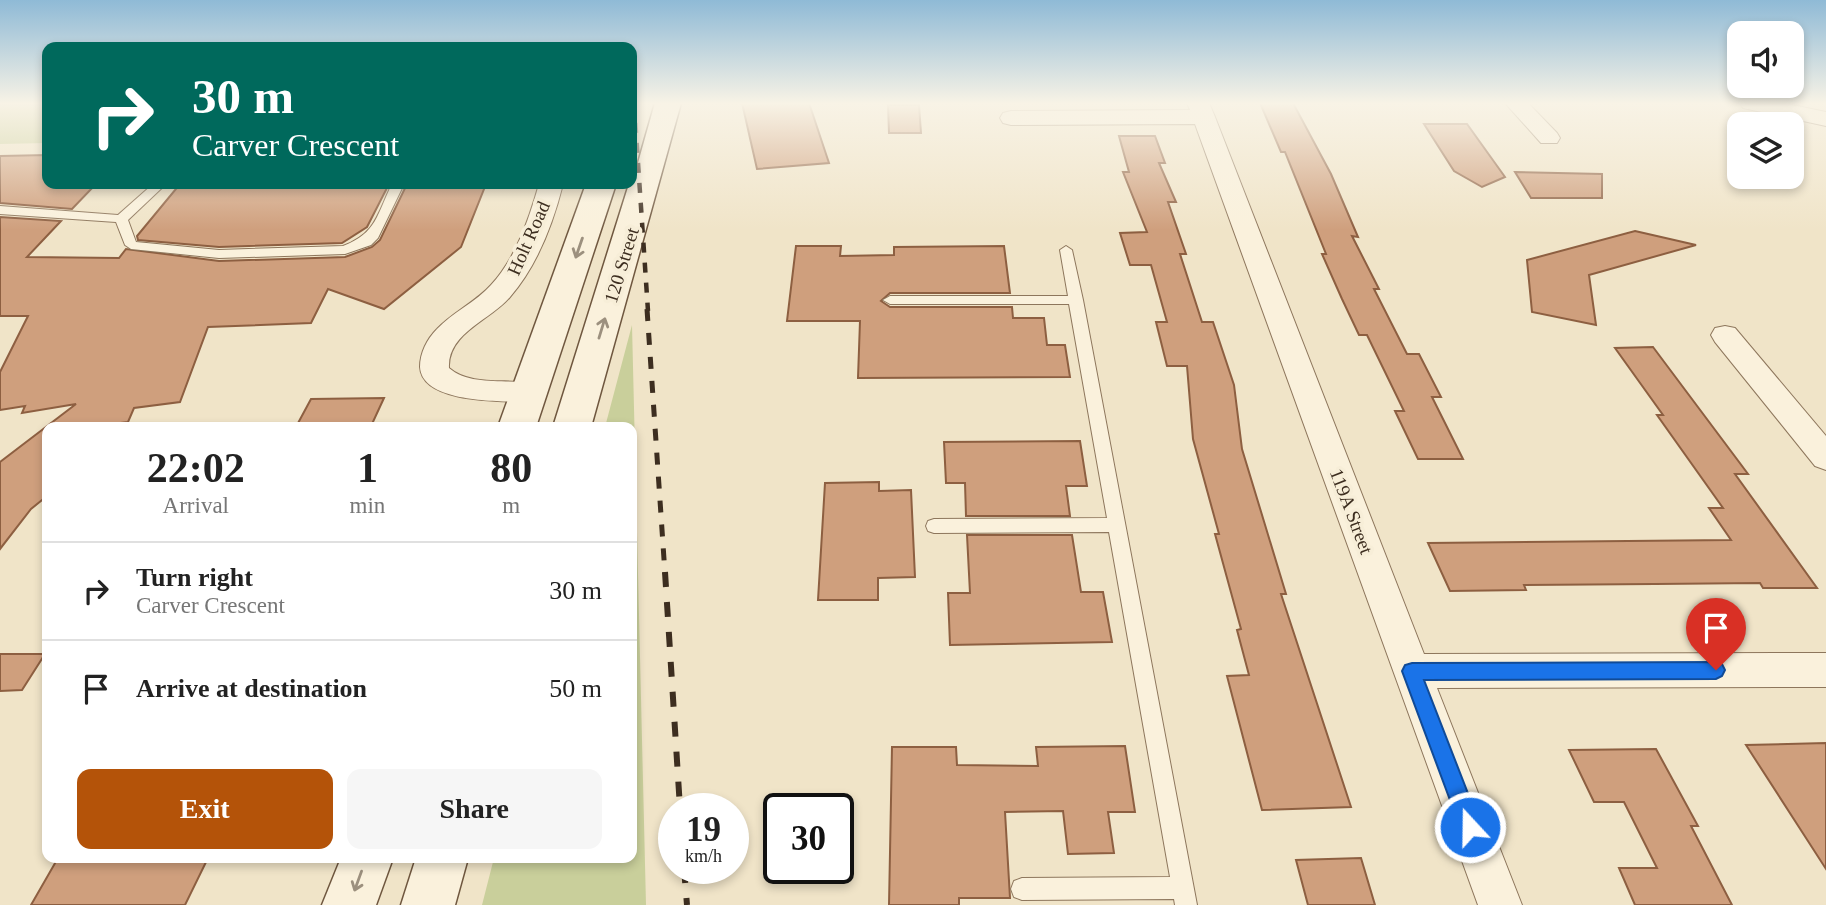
<!DOCTYPE html>
<style>
:root{--surface:#fff;--page:#f6f6f6;--text:#222;--muted:#767676;--line:#e0e0e0;--accent:#b45309}
body{margin:0;font-family:Georgia,serif;background:var(--page);color:var(--text);height:100vh;display:flex;flex-direction:column;font-size:26px;white-space:nowrap}
*{box-sizing:border-box;margin:0}
p{font-size:23px;color:var(--muted)}
.icon{flex:none;width:38px;height:38px;fill:none;stroke:currentColor;stroke-width:2;stroke-linecap:round;stroke-linejoin:round}
.map{position:relative;flex:1;overflow:hidden}
.drawer{position:absolute;left:42px;top:422px;width:595px;height:441px;display:flex;flex-direction:column;background:var(--surface);border-radius:14px;box-shadow:0 4px 10px #0003}
.drawer>*{flex:none}
.hud{position:absolute;left:42px;top:42px;width:595px;height:147px;border-radius:14px;box-shadow:0 4px 10px #0003;background:#00695c;color:#fff;overflow:hidden}
.fabs{position:absolute;left:1727px;top:21px;display:grid;gap:14px}
.fabs a{display:grid;place-items:center;width:77px;height:77px;border-radius:14px;background:var(--surface);box-shadow:0 4px 10px #0003;font-size:35px}
.speed{position:absolute;left:658px;top:793px;display:flex;gap:14px;font-size:35px;font-weight:700;text-align:center}
.speed>*{display:grid;place-content:center;width:91px;height:91px;border-radius:50%;background:var(--surface);box-shadow:0 4px 10px #0003;line-height:1}
.speed small{font-size:18px;font-weight:400}
.speed .limit{border:4px solid #111;border-radius:10px;background:#fff;color:#111}
.pin{position:absolute;display:grid;place-items:center;width:60px;height:60px;color:#fff;margin:-72px -30px;border-radius:50% 50% 50% 0;rotate:-45deg;box-shadow:0 0 7px #0007}
.pin .icon{rotate:45deg}
.me{position:absolute;width:77px;margin:-38px;rotate:339deg;stroke-linejoin:round;filter:drop-shadow(0 0 5px #0008)}
.turn{display:flex;align-items:center;gap:24px;height:147px;padding:0 35px;font-size:32px}
.turn .icon{width:91px;height:91px;stroke-width:2.5}
.turn b{display:block;font-size:49px;line-height:60px}
.eta{display:flex;justify-content:space-evenly;align-items:center;height:119px;text-align:center}
.eta b{font-size:42px;font-weight:800;line-height:49px}
.primary-button{display:flex;gap:14px;margin-top:auto;padding:14px 35px}
.primary-button a{flex:1;height:80px;border-radius:14px;background:var(--accent);color:#fff;font-size:28px;font-weight:800;line-height:80px;text-align:center}
.primary-button a+a{background:var(--page);color:var(--text)}
ul{padding:0;list-style:none}
li{display:flex;align-items:center;gap:21px;height:98px;padding:0 35px;border-top:2px solid var(--line)}
li div{flex:1}
li b{display:block;font-size:26px}
li em{font-style:normal}
.map>svg:first-child{display:block}
</style>
<div class="map">
<svg width="1826" height="905" viewBox="0 0 1826 905">
<rect width="100%" height="100%" fill="#f0e4c8"/>
<g fill="#c9cf9b">
<path d="M0,103H47V143L0,144Z"/>
<path d="M632,325L646,905H482L494,858H632V427H605Z"/>
</g>
<g fill="#cf9f7d" stroke="#8d5f41" stroke-width="2">
<path d="M742,103H809L829,163L757,169Z"/>
<path d="M1260,103H1293L1331,174L1358,237L1352,236L1379,289H1374L1407,354H1419L1441,397H1432L1463,459H1418L1395,411H1404L1367,335H1359L1342,299L1322,254H1326L1285,152H1281Z"/>
<path d="M888,105H919L921,133H889Z"/>
<path d="M1424,124H1467L1505,177L1482,187L1454,171Z"/>
<path d="M1119,136H1155L1165,163H1159L1176,202H1168L1186,254H1180L1202,322H1213L1234,385L1242,449L1286,594H1281L1351,807L1262,810L1227,676L1249,675L1237,630L1241,629L1215,534H1219L1193,439L1187,366H1167L1156,322H1167L1151,265H1130L1120,233L1147,232L1123,172H1129Z"/>
<path d="M47,155V184H96L72,209L0,203V156Z"/>
<path d="M1515,172L1602,174V198H1531Z"/>
<path d="M180,184H389L367,227L342,243L219,247L138,240L137,236Z"/>
<path d="M407,184H486L461,247L384,309L328,289L311,323L208,327L180,402L134,408L128,422L90,427H47V496L31,509L0,549V462L76,404L22,413L25,406L0,410V372L28,316H0V217L61,221L27,257L119,258L126,249L219,261L345,257L372,247L380,240Z"/>
<path d="M1635,231L1696,245L1589,275L1596,325L1532,312L1527,260Z"/>
<path d="M796,246H841L840,256L894,255V247L1004,246L1010,293H890L881,301L890,307H1012L1013,318H1044L1047,345H1065L1070,377L858,378L860,321H787Z"/>
<path d="M1653,347L1748,474H1735L1817,588H1763L1760,583L1655,584L1524,585L1526,590L1450,591L1428,543L1731,540L1709,508H1723L1657,415H1663L1615,348Z"/>
<path d="M384,398L372,424L297,425L311,399Z"/>
<path d="M1080,441L1087,486H1066L1070,516H966L965,483H946L944,442Z"/>
<path d="M879,482V491L911,490L915,577L878,578V600H818L825,483Z"/>
<path d="M967,535H1072L1081,592H1103L1112,642L950,645L948,593H970Z"/>
<path d="M0,654H45L22,690L0,691Z"/>
<path d="M1826,743V869L1746,745Z"/>
<path d="M1125,746L1135,812H1108L1114,853L1068,854L1063,811L1005,812L1010,898H959V905H889L892,747H956L957,765L1038,766L1036,747Z"/>
<path d="M1656,749L1698,826H1691L1732,905H1635L1619,868H1657L1624,802H1594L1569,750Z"/>
<path d="M58,858H208L185,905H31Z"/>
<path d="M1361,858L1375,905H1308L1296,860Z"/>
</g>
<g fill="none" stroke-linecap="round" stroke-linejoin="round">
<g stroke="#8d765c" stroke-width="2">
<g id="lane">
<path d="M153,184H166L128,220L136,242L219,250L343,246C377,233 377,214 392,184H404L378,238L371,245L345,254L219,258L131,249L125,245L116,222L0,214V206L118,215Z"/>
<path d="M1066,246L1072,250L1083,300L1197,905H1175L1174,899L1022,900L1014,897L1011,889L1014,881L1022,878L1170,877L1109,532L934,533L928,531L926,526L928,521L934,519L1107,518L1069,304H890L883,300L890,296H1068L1060,250Z"/>
</g>
</g>
<g stroke="#8d765c" stroke-width="2">
<g id="street">
<path d="M1187,103H1209L1215,117L1424,654L1826,653V687L1437,688L1522,905H1478L1195,124L1011,125L1003,123L1000,118L1003,113L1011,111L1190,110Z"/>
<path d="M1505,103H1528L1557,133L1560,138L1557,143H1541Z"/>
<path d="M1740,103H1783L1826,112V126L1743,108Z"/>
<path d="M539,184H563C553,224 537,266 510,297C491,320 447,333 449,368C472,388 512,377 540,385L544,392L540,399L529,402C503,401 422,404 420,367C420,353 427,339 437,329C453,312 476,302 491,285C516,258 529,219 539,184Z"/>
<path d="M1725,326L1735,328L1826,436V470L1815,466L1715,342L1711,335L1715,328Z"/>
</g>
</g>
<g stroke="#6f573f" stroke-width="3">
<g id="secondary">
<path d="M655,103H681L591,427H553L629,184H632Z"/>
<path d="M586,184H616L536,427H498Z"/>
<path d="M341,858H393L376,905H322Z"/>
<path d="M416,858H468L455,905H401Z"/>
</g>
</g>
<use href="#lane" fill="#faf1dc" fill-rule="evenodd"/>
<use href="#street" fill="#faf1dc" fill-rule="evenodd"/>
<use href="#secondary" fill="#faf1dc" fill-rule="evenodd"/>
<path stroke="#3d2e20" stroke-width="4.5" stroke-dasharray="10 10" stroke-linecap="butt" d="M634,103L648,311"/>
<path stroke="#3d2e20" stroke-width="5" stroke-dasharray="12 12" stroke-linecap="butt" d="M647,309L665,574"/>
<g stroke="#3d2e20" stroke-width="6" stroke-dasharray="15 15" stroke-linecap="butt">
<path d="M665,572L680,808"/>
<path d="M684,868L687,905"/>
</g>
</g>
<defs><path id="oneway-shaft" d="M-6 0H5M1.5-3L5.5 0L1.5 3" fill="none" stroke-width="1.6" stroke-linecap="round" stroke-linejoin="round" transform="scale(1.75)"/></defs>
<g stroke="#9c907e">
<use href="#oneway-shaft" transform="translate(579 248) rotate(109)"/>
<use href="#oneway-shaft" transform="translate(602 328) rotate(-73)"/>
<use href="#oneway-shaft" transform="translate(358 881) rotate(110)"/>
</g>
<linearGradient id="sky" x2="0" y2="1"><stop stop-color="#8fbad6"/><stop offset="0.45" stop-color="#f8f3e6"/><stop offset="1" stop-color="#f8f3e6" stop-opacity="0"/></linearGradient>
<rect width="1826" height="230" fill="url(#sky)"/>
<path fill="#1a73e8" stroke="#114b97" stroke-width="2" d="M1716,662L1722,664L1725,670L1722,676L1716,679L1424,680L1481,827L1478,834L1470,838L1463,834L1460,827L1402,671L1405,665L1412,663Z"/>
<g text-anchor="middle" stroke-width="7" stroke-linejoin="round" paint-order="stroke">
<g font-size="19" fill="#3d2e20" stroke="#f7eed8">
<text transform="translate(528 238) rotate(-66)" y="7">Holt Road</text>
<text transform="translate(621 265) rotate(-73)" y="7">120 Street</text>
<text transform="translate(1352 511) rotate(69)" y="7">119A Street</text>
</g>
</g>
</svg>
<div class="fabs">
<a><svg class="icon" aria-label="sound" viewBox="0 0 24 24"><path d="M4 9h4l5-4v14l-5-4H4zM17 9q2 3 0 6"/></svg></a>
<a><svg class="icon" aria-label="layers" viewBox="0 0 24 24"><path d="M12 4l9 5-9 5-9-5zM3 14l9 5 9-5"/></svg></a>
</div>
<div class="speed"><div>19<small>km/h</small></div><div class="limit">30</div></div>
<div class="pin" style="left:1716px;top:670px;background:#d93025"><svg class="icon" aria-label="arrive" viewBox="0 0 24 24"><path d="M6 21V4h12l-3 4 3 4H6"/></svg></div>
<svg class="me" style="left:1470px;top:827px" viewBox="-20 -20 40 40"><circle r="17" fill="#1a73e8" stroke="#fff" stroke-width="3"/><path d="M0-11L8 9 0 5-8 9z" fill="#fff"/></svg>
<div class="hud">
<div class="turn"><svg class="icon" aria-label="right" viewBox="0 0 24 24"><path d="M7 20v-9h11M14 6l5 5-5 5"/></svg><div><b>30 m</b>Carver Crescent</div></div>
</div>
<section class="drawer">
<div class="eta">
<div><b>22:02</b><p>Arrival</p></div>
<div><b>1</b><p>min</p></div>
<div><b>80</b><p>m</p></div>
</div>
<ul>
<li><svg class="icon" aria-label="right" viewBox="0 0 24 24"><path d="M7 20v-9h11M14 6l5 5-5 5"/></svg><div><b>Turn right</b><p>Carver Crescent</p></div><em>30 m</em></li>
<li><svg class="icon" aria-label="arrive" viewBox="0 0 24 24"><path d="M6 21V4h12l-3 4 3 4H6"/></svg><div><b>Arrive at destination</b></div><em>50 m</em></li>
</ul>
<div class="primary-button"><a>Exit</a><a>Share</a></div>
</section>
</div>
